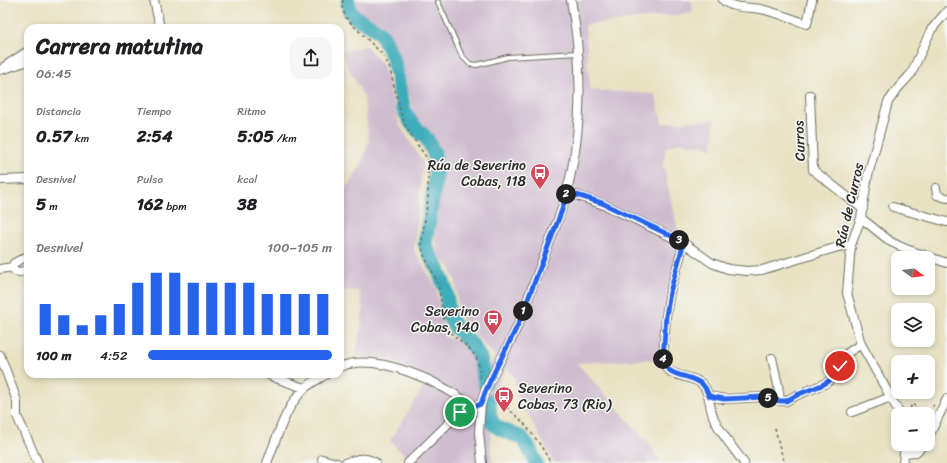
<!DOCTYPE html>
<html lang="es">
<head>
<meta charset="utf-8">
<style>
	body { margin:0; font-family:Sriracha,sans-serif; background:#f6f6f6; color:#202124; height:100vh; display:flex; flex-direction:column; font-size:15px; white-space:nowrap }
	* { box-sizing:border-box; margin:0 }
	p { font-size:13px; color:#757577 }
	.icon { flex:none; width:22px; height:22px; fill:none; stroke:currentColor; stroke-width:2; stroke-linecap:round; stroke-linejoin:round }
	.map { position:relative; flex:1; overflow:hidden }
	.panel { position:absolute; left:24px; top:24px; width:320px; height:354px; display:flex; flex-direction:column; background:#fff; border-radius:12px; box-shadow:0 2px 6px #0003 }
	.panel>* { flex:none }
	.needle { width:26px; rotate:105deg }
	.controls { position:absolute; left:891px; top:251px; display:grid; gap:8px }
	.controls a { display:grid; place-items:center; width:44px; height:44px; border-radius:8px; background:#fff; box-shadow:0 2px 6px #0003; font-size:20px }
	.pin { position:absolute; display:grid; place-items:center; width:34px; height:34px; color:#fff; margin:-17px; border:2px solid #fff; border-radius:50%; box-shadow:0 1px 4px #0007 }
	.km { position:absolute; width:20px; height:20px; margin:-10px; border-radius:50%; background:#222; color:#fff; font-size:11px; line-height:20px; text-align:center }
	.round { display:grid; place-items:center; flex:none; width:42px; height:42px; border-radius:12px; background:#f6f6f6 }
	.head { display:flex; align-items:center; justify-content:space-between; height:68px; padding:0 12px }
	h1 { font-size:22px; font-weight:700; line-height:30px }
	.metrics { display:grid; grid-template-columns:repeat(3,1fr); gap:6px; height:68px; padding:4px 12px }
	.metrics div { display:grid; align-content:center }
	.metrics b { font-size:17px; font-weight:700 }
	.metrics small { font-size:11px; font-weight:400 }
	.metrics p { font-size:11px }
	.chart { height:112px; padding:8px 12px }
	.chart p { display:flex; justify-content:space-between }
	.chart svg { width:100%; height:72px; margin-top:4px; stroke:#2563eb; stroke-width:6 }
	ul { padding:0 12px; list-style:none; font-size:13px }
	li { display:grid; grid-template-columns:64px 48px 1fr; align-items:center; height:30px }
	li i { height:10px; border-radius:5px; background:#2563eb }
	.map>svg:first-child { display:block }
	.industrial { fill:#cfbdcf }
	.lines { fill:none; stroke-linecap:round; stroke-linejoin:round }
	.river { stroke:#3eacbb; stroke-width:15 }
	.service-casing { stroke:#6d6b60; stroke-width:6 }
	.minor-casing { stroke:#6d6b60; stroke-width:10 }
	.path { stroke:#6d6b60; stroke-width:1.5; stroke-dasharray:3 3; stroke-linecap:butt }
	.service { stroke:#fff; stroke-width:4 }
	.minor { stroke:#fff; stroke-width:8 }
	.route-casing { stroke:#fff; stroke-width:8 }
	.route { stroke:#2563eb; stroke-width:5 }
	.labels { text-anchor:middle; stroke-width:3; stroke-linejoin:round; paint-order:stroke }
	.street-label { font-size:14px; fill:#2b2b2b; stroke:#f6f6f2 }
	.poi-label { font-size:14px; fill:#2b2b2b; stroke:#f6f6f2; text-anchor:end }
</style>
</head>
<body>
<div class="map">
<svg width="947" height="463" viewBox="0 0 947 463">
	<rect width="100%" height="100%" fill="#f6f6f2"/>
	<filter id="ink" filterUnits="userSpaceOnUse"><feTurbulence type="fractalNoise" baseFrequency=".025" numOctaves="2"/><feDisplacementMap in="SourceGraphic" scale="8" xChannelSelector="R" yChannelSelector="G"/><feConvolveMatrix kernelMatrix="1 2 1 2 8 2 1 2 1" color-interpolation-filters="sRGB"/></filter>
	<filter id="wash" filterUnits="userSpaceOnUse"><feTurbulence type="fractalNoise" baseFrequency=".012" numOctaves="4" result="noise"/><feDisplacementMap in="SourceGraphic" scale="16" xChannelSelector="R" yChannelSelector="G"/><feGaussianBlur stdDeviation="0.9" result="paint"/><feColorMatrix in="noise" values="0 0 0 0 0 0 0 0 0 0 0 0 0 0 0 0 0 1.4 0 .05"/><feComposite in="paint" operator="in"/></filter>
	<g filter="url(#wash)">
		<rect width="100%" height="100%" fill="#e8e2c2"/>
		<path class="industrial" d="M355 0H691L693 13 585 25 590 90 655 94 662 123 714 120 713 148 679 142 666 148 663 165 682 247 661 359 577 363 650 445 661 463H554L517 394 515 379 507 367 491 395 486 411 491 424V451L493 463H413L390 441 429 378 392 360 355 356 361 329 363 308 359 291 340 290V198L361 165 369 142 364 97 349 69 342 51 366 46 383 65 400 126 423 162 414 250 436 287 445 337 456 340 477 362 479 385 495 356 461 319 458 307 456 283 450 267 438 257 435 240 434 219 440 190 442 162 436 141 414 115 402 62 388 31 380 22 360 14 355 3Z"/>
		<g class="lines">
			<path class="river" d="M348 0 349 10 356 18 376 29 383 37 393 58 404 110 411 123 427 139 434 153 436 175 425 244 430 255 438 269 446 290 449 316 454 326 473 346 480 358 485 383
				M489 401C489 422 490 425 510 433 514 435 519 436 522 438 529 445 532 455 536 463"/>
		</g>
	</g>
	<g filter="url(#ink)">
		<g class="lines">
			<g class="service-casing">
				<path id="service" d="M438 2 462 56 470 64 477 65 508 57 578 53"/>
			</g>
			<g class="minor-casing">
				<path id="minor" d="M154 0 160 28
					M723 0C734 10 752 6 765 10 780 14 793 19 807 24L812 0
					M4 69 28 61
					M1 70 5 66 28 51
					M810 95 813 170 863 209
					M0 180 28 179
					M936 188 937 195 947 198
					M567 192 607 206 684 243 712 263 728 269 747 271 762 270 838 247 851 245
					M893 207 947 222
					M861 218 891 242 906 249 947 263
					M684 243 670 292 666 316 663 359C666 380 690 373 702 384 710 392 709 404 712 413 716 428 735 450 744 463
					M12 267 15 271 20 272 28 270
					M0 269 12 267 14 263 28 256
					M0 355 17 401V416L38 463
					M772 358 778 385 780 401
					M340 367C375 351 445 383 472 407L481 404
					M267 374 273 377 304 388
					M709 396 724 399 763 397 780 401H786L799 394 822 385 829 381 833 377 846 354 861 344
					M852 412 891 397
					M900 414 861 344 847 293 851 245 861 218 868 175 888 102 899 87 911 74 931 30 947 11
					M928 438 947 399
					M904 453 916 452 925 444
					M322 459 337 463
					M267 463C277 438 284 409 304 389 310 383 319 379 327 374
					M345 463C357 459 365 456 376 463
					M408 463 460 412 472 407
					M482 463 479 432 481 404 486 388 513 336 520 320C529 295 539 270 548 246 553 233 558 221 562 208 583 140 584 70 571 0
					M903 463 905 444"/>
			</g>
			<path class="path" d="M343 0 342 7 346 18 383 55 389 66 402 117 407 129 428 160V199L421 245 425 258 438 283 445 326 453 335 472 351 478 361 481 380
				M493 395 523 422 539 443 551 463
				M908 414 912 404 922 411 927 412 934 405
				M775 428 780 449 785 463"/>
			<use href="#service" class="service"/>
			<use href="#minor" class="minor"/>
		</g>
	</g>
	<g class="lines" filter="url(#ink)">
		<g class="route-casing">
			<path id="route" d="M460 412 481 404C490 375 508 348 520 320L562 210 567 192 602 203 684 242 670 292 666 316 663 359C666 379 691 373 703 385 706 388 707 392 709 396L724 399 763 397 780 401H786L799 394 822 385 829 381 840 366"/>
		</g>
		<use href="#route" class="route"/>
	</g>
	<defs>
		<g id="bus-pin" transform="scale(1)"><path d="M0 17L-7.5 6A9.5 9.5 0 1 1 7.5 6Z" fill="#d1495b" stroke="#f6f6f2"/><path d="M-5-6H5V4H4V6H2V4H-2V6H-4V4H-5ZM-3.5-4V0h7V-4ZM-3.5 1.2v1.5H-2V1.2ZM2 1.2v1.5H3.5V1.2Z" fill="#fff"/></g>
	</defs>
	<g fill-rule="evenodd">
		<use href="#bus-pin" x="540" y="173"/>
		<use href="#bus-pin" x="493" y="319"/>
		<use href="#bus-pin" x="504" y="396"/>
	</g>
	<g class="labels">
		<g class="street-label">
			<text transform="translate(799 141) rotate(-92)" y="5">Curros</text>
			<text transform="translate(849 205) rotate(-77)" y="5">Rúa de Curros</text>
		</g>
		<g class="poi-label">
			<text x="526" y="170">Rúa de Severino<tspan x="526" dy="16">Cobas, 118</tspan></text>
			<text x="479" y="316">Severino<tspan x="479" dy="16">Cobas, 140</tspan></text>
			<text x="518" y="393" text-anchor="start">Severino<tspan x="518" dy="16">Cobas, 73 (Rio)</tspan></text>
		</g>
	</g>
</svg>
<div class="controls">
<a><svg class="needle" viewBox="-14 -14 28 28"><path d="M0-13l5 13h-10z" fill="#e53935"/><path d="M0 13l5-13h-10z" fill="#757577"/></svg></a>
<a><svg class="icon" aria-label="layers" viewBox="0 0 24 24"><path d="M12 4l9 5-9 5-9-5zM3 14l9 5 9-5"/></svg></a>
<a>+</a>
<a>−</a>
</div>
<div class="pin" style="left:460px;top:412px;background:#1e9e55"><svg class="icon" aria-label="arrive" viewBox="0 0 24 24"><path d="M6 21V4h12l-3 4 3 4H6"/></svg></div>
<div class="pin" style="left:840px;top:366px;background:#d93025"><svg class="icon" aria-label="check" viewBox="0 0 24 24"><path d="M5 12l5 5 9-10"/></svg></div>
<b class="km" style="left:523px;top:311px">1</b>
<b class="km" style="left:566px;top:194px">2</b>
<b class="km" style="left:679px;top:240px">3</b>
<b class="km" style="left:663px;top:359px">4</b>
<b class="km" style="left:768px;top:398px">5</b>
<section class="panel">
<div class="head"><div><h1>Carrera matutina</h1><p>06:45</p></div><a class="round"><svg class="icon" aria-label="share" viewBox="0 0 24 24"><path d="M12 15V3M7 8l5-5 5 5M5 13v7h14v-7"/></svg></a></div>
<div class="metrics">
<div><p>Distancia</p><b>0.57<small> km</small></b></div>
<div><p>Tiempo</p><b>2:54</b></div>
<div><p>Ritmo</p><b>5:05<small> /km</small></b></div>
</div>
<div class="metrics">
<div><p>Desnivel</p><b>5<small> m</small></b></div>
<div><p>Pulso</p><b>162<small> bpm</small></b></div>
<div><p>kcal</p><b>38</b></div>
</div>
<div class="chart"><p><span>Desnivel</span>100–105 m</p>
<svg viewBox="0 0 160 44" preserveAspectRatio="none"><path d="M5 44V25M15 44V32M25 44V38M35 44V32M45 44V25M55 44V12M65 44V6M75 44V6M85 44V12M95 44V12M105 44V12M115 44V12M125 44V19M135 44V19M145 44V19M155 44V19"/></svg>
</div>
<ul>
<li><b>100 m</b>4:52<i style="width:100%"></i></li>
</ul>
</section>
</div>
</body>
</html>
